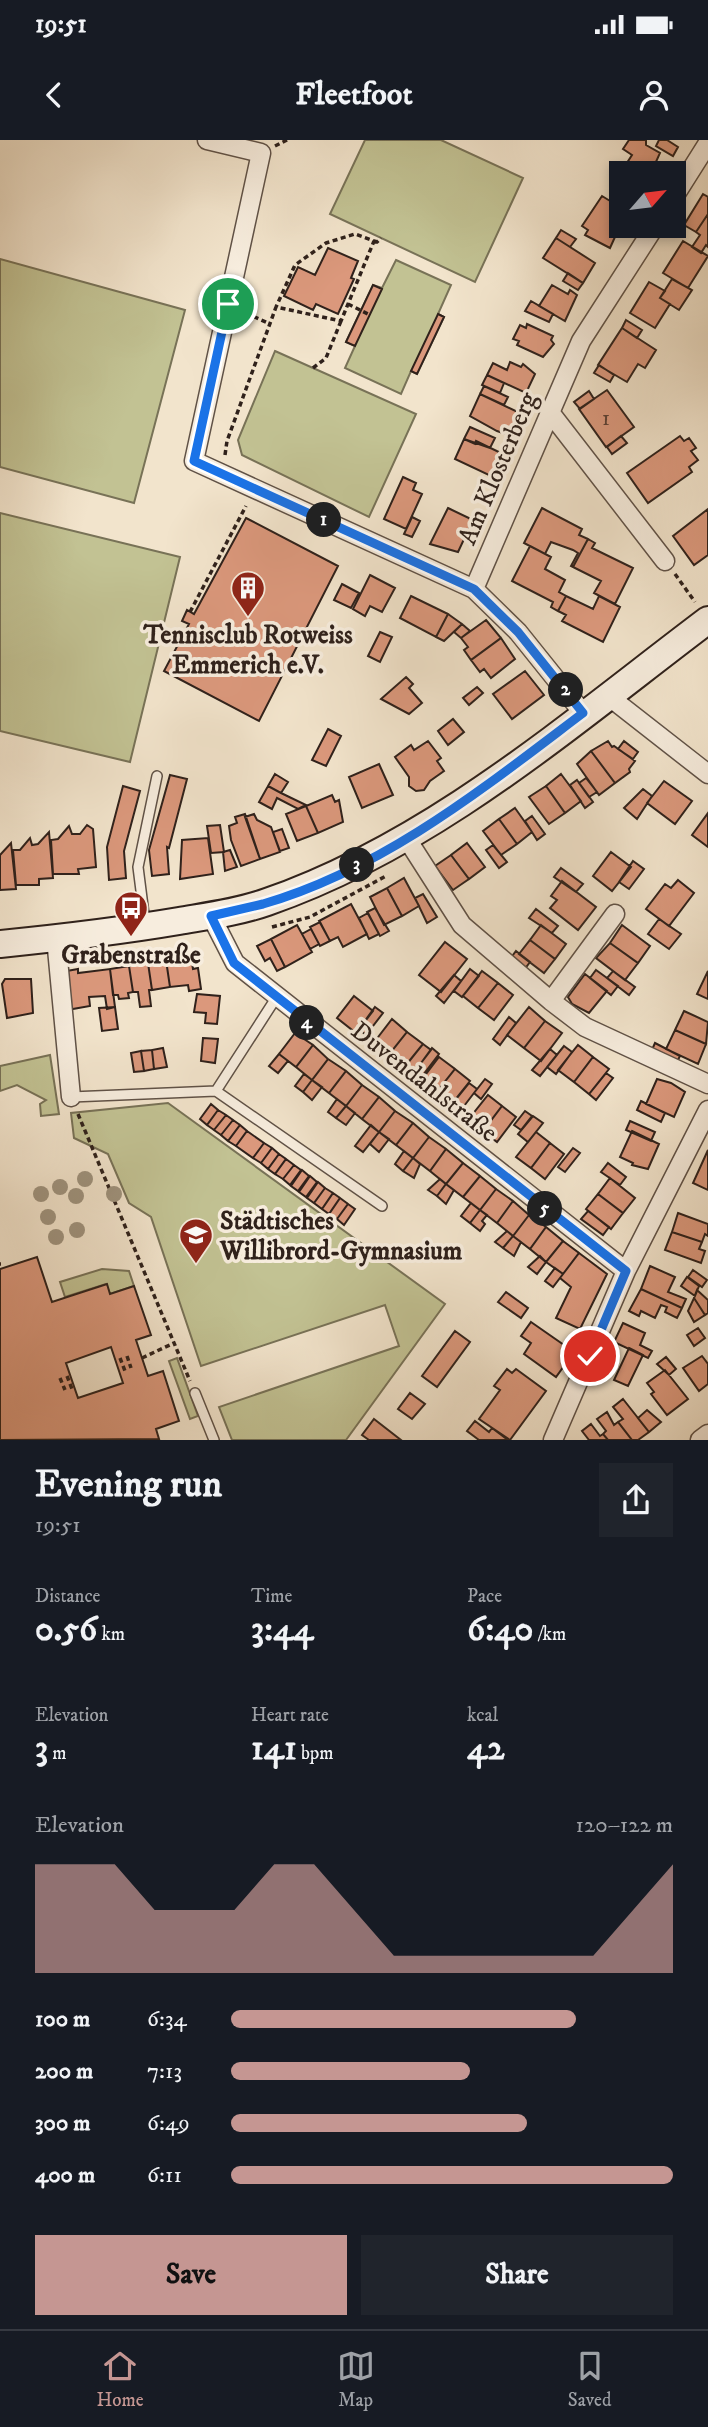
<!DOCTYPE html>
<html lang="en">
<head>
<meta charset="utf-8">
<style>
	body { margin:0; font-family:"IM FELL DW Pica",serif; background:#20242c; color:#f1f3f6; height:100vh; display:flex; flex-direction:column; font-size:26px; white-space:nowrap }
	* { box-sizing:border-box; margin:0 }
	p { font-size:23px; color:#9ea1a6 }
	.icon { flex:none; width:38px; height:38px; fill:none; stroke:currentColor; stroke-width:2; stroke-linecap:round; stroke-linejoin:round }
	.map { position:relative; height:1300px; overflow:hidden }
	.drawer { display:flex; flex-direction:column; background:#171b24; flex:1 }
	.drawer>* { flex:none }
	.needle { width:46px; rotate:62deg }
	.tools { position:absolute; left:609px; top:21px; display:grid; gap:14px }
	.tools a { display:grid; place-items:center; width:77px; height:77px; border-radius:0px; background:#171b24; box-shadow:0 4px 10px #0003; font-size:35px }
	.pin { position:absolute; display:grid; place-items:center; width:60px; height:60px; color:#fff; margin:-30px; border:4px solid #fff; border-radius:50%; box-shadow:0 2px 7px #0007 }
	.km { position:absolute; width:35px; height:35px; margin:-18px; border-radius:50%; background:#222; color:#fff; font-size:19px; line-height:35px; text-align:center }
	.round { display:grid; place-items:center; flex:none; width:74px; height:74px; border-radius:0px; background:#20242c }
	.headline { display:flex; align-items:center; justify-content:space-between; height:119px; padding:0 35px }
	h1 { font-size:38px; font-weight:700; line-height:52px }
	.metrics { display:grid; grid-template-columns:repeat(3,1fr); gap:10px; height:119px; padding:7px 35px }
	.metrics div { display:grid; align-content:center }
	.metrics b { font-size:35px; font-weight:700 }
	.metrics small { font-size:19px; font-weight:400 }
	.metrics p { font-size:19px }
	.chart { height:196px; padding:14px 35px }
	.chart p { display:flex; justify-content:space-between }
	.chart svg { width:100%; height:126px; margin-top:7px; fill:#c59692; opacity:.7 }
	.action { display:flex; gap:14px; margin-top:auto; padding:14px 35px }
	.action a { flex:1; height:80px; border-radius:0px; background:#c59692; color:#111; font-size:28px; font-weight:700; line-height:80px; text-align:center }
	.action a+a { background:#20242c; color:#f1f3f6 }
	ul { padding:0 35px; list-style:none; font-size:23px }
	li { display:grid; grid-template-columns:112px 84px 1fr; align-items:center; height:52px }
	li i { height:18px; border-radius:9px; background:#c59692 }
	.status { display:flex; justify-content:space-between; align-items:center; height:49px; padding:0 35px; background:#171b24; direction:ltr }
	.status svg { height:19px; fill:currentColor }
	header { display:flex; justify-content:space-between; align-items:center; height:91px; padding:0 35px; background:#171b24; font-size:32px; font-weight:700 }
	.tab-bar { display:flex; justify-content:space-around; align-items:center; height:98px; border-top:2px solid #363941; background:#171b24; font-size:19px; color:#9ea1a6 }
	.tab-bar a { display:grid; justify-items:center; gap:4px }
	.tab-bar .on { color:#c59692 }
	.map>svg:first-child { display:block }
	.green { fill:#c2c293; stroke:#787257; stroke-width:2 }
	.building { fill:#db987c; stroke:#2f211b; stroke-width:2; fill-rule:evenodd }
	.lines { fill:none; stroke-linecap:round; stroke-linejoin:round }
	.lane-casing { stroke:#605247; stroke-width:12 }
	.street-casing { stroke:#605247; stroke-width:21 }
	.secondary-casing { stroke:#2f211b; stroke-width:30 }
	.path { stroke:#2f211b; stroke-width:3.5; stroke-dasharray:5 3.5; stroke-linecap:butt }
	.lane { stroke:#f7edde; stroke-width:9 }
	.street { stroke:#f7edde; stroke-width:18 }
	.secondary { stroke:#f7edde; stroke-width:26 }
	.tree { fill:#9f937e }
	.route-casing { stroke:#fff; stroke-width:14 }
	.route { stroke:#1a73e8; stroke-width:9 }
	.labels { text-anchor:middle; stroke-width:7; stroke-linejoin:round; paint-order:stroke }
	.number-label { font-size:23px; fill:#5a3f33 }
	.street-label { font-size:26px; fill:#2f211b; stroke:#f7edde }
	.poi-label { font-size:26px; font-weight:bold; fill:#2f211b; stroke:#f7edde }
</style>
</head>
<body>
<div class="status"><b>19:51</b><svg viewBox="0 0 49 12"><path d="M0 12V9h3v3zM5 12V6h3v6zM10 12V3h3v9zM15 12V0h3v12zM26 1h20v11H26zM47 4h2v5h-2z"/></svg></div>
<header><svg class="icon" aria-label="back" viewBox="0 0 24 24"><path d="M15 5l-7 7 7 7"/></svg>Fleetfoot<svg class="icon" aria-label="person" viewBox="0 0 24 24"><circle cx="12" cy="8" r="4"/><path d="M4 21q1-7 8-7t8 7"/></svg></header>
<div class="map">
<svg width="708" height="1300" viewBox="0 0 708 1300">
	<rect width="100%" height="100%" fill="#f2e4cc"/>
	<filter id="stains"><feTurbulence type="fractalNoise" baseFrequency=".00286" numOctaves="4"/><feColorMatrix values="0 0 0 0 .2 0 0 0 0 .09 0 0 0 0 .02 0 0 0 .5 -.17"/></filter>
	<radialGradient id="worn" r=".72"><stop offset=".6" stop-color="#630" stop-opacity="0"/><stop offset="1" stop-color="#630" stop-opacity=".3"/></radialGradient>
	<path class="green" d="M365 0H441L523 38 475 142 330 74Z
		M0 119 185 170 134 363 0 327Z
		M396 120 451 145 438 174 444 177 417 234 411 231 401 254 345 228 355 206 346 202 373 145 382 148Z
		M275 211 416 274 369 377 242 315 238 300Z
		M0 373 180 417 130 622 0 591Z
		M50 915 59 974 41 976 40 964 46 960 17 945 0 951V926Z
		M168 963 445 1164 346 1300H232L219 1267 399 1206 385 1165 201 1226 151 1077 129 1063 108 1014 74 998 71 973Z
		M102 1129 129 1131 134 1146 110 1154 106 1144 65 1157 60 1142Z
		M177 1218 198 1276 190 1279 169 1221Z"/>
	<path class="building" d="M629 0H646V5L660 13 651 33H621V41L613 36 619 26 623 29 632 15 623 9Z
		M659 0H667L678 7 673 16 656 6Z
		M703 54 708 57V74L696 92 684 85Z
		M602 56 615 64 612 70 618 73 612 83 619 88 610 108 585 95 588 90 582 86Z
		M708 74V107L706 105 701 113 692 107 700 95 696 92Z
		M561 90 576 99 570 107 556 98Z
		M556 98 595 123 583 143 543 118Z
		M683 101 708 116 688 148 663 133Z
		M328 108 358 121 351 138 354 139 338 174 316 164 313 170 284 156 298 127 315 135Z
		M568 133 583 143 578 150 563 141Z
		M672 139 692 150 679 170 660 158Z
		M649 142 665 151 660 158 670 164 655 188 630 173Z
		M373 145 382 149 355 206 346 202Z
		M552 145 568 154 570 150 577 155 565 181 539 166Z
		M531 161 553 174 549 182 525 171Z
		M438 174 444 177 417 234 411 231Z
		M626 180 642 190 637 198 622 188Z
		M527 184 553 196 551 200 554 204 543 217 517 205 519 201 513 199 520 185 526 188Z
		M622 188 656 210 645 228 638 224 627 242 598 225Z
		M510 222 521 227 523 224 535 234 526 253 487 235 493 223 507 230Z
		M599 225 614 235 610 242 594 233Z
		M487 235 504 243 500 253 482 245Z
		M484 246 508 257 504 265 480 254Z
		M607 250 634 287 606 307 579 269Z
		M589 251 594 259 580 269 574 262Z
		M480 254 522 274 512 296 497 291 470 276Z
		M470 287 495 298 490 308 464 299Z
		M621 296 627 303 612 314 607 307Z
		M680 296 684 301 689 298 696 308 691 311 698 320 689 327 692 332 648 363 627 333Z
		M464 299 475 304 476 301 503 314 493 337 455 319Z
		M403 337 416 343 413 350 422 354 406 389 384 379Z
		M448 368 473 380 458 412 430 404Z
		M542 368 582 389 579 395 588 399 573 427 571 426 578 413 573 410 551 402 545 414 524 403Z
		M708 369V415L694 425 673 396Z
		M412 377 420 381 412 397 404 394Z
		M246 378 338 426 259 581 164 531 189 484 182 481 187 470 194 474Z
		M588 399 595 403 592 408 633 428 615 464 594 453 601 441 573 427Z
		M530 406 551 417 545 429 565 440 559 452 566 456 558 471 551 467 553 462 512 441Z
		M370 435 395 448 382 472 370 466 365 476 353 469Z
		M342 444 359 453 351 468 334 460Z
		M411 456 448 474 436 497 400 478Z
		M566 456 593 469 599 456 620 467 603 502 562 481 566 475 558 471Z
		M448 474 462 484 444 501 436 497Z
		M486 480 501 498 471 520 464 510 468 507 461 498Z
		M462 484 470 491 461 498 454 492Z
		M380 492 392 497 380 522 368 516Z
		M501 498 515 519 491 538 484 529 480 532 471 520Z
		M525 531 544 555 512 579 493 554Z
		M406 537 413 544 409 548 422 563 409 574 381 559Z
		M477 547 483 553 469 565 463 558Z
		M453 579 464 592 448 605 438 591Z
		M328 589 341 596 326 626 312 620Z
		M428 601 441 618 437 621 444 631 430 641 424 650 416 651 409 646V637L395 617 411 605 414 610Z
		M608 601 612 607 614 606 635 621 629 629 630 632 615 643 591 611Z
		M624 601 638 612 633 619 618 609Z
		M591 611 615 643 599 655 577 624Z
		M379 624 393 655 362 668 349 637Z
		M275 634 288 642 281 653 268 646Z
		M561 634 581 661 565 673 546 646Z
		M170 635 187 639 169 708 167 707 169 734 152 736 149 710Z
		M586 638 597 652 589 657 579 643Z
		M577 640 593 662 585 668 570 645Z
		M664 641 692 661 675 684 647 663Z
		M123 646 140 651 124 711 126 738 109 740 107 707Z
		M268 646 281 653 306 665 298 669 277 658 272 669 259 662Z
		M546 646 565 673 549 684 529 657Z
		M643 649 652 656 637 679 624 668Z
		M332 655 335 662 339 660 343 682 318 693 306 666Z
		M306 666 318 693 297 701 286 674Z
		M515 668 532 692 517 704 499 679Z
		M708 673V707L692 695Z
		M245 674 260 719 241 726 231 700 229 686 237 683 235 677Z
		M254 674 257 680 271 687 280 712 260 719 245 677Z
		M532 676 545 694 537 700 525 681Z
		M499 679 517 704 501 715 483 691Z
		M87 685 93 689 96 727 78 729 79 734H53L51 700 58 699 69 686 72 694H80Z
		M220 685 224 712 211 713 207 686Z
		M282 689 289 708 280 711 273 692Z
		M49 692 53 738 39 739V745H16L13 710H20L30 698 32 705 38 704Z
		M208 698 213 734 180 739 182 700Z
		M11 703 16 749 0 750V715Z
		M467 703 485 727 469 739 451 715Z
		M493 705 507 722 499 728 486 710Z
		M230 710 237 727 225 731 223 712Z
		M611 712 631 727 612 751 593 736Z
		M451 715 469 739 453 750 435 726Z
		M633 721 644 729 629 749 619 742Z
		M561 728 583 744 576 752 554 737Z
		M404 738 419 766 402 776 387 748Z
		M678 740 694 753 669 786 646 769 665 744 671 748Z
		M562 741 596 767 578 790 550 768 557 760 551 756Z
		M387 748 402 776 384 785 370 757Z
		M423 754 437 777 427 783 415 758Z
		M351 764 367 794 343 807 338 797 330 801 319 781Z
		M375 768 389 791 380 796 367 772Z
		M536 769 558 786 552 793 529 778Z
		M368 773 379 794 369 799 359 778Z
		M659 779 681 794 669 809 648 794Z
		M320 782 330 801 320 806 310 787Z
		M297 785 312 812 285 827 271 799Z
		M541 785 566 804 555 819 530 800Z
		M622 785 650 806 638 823 610 803Z
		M311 789 319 804 310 809 302 794Z
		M271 799 285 827 277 831 270 818 265 821 257 806Z
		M530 800 555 819 544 833 519 814Z
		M445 802 467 819 441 852 419 835Z
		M610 803 638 823 625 840 596 818Z
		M516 811 530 822 524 830 510 819Z
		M191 817 193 829 198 828 201 849 189 851 188 845 170 847 166 820Z
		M166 820 170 847 152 850 148 823Z
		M148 823 152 850H149L151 866 140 867 138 852H133L129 826Z
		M129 826 133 852 128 853 129 858 119 859 118 855H113L110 829Z
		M78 829V833L110 829 115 867 107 869 105 856 89 857 90 866 67 870 61 832Z
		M470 829 479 836 462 857 454 851Z
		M596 830 618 846 611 855 590 838Z
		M482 831 498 843 478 868 463 856Z
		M613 831 635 847 629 855 607 838Z
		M708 831V859L697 854Z
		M585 834 607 851 589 873 572 864 568 857Z
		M454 835 461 841 444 863 436 856Z
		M5 839H31L33 873 7 878 2 844Z
		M498 843 513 855 494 880 478 868Z
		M197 854 220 856 217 884 205 883 206 873 194 872Z
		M354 856 373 871 356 893 337 878Z
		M115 867 118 889 102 891 99 868Z
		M375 867 383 873 366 895 359 889Z
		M529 867 545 881 524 908 507 895Z
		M684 871 708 882 706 904 675 890Z
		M509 877 516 883 500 905 493 899Z
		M392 879 407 892 387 917 372 905Z
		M545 881 562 893 541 921 524 908Z
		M675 890 706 904 698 924 666 909Z
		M407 892 423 904 403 929 387 917Z
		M295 893 313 905 296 927 279 914Z
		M203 898 218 899 215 923 201 921Z
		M655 903 680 916 676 924 651 912Z
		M423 904 431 910 414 932 406 925Z
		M313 905 328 919 312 940 296 927Z
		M578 905 593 917 574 942 558 930Z
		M564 906 572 912 556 934 547 927Z
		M163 908 167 927 154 929 152 910Z
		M432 908 439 914 423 935 416 930Z
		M550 909 557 915 540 936 532 930Z
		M152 910 154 929 144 931 141 911Z
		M141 911 144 931 134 932 131 913Z
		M279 914 288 921 278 933 269 926Z
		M439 917 455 929 435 954 420 942Z
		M593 917 609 929 589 954 574 942Z
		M328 919 346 931 329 953 312 940Z
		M455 929 470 941 450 966 435 954Z
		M346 931 362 945 346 966 329 953Z
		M606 933 613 938 596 960 589 954Z
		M304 934 312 940 303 952 295 946Z
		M485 939 492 944 481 959 474 953Z
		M657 939 671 943 685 952 674 977 646 964Z
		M312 940 322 947 312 960 303 952Z
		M469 943 477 949 461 970 452 964Z
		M362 945 379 957 362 979 346 966Z
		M488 955 502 966 483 991 468 980Z
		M379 957 395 971 379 992 362 979Z
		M337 959 346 966 336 978 328 972Z
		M641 961 665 973 661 982 637 970Z
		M211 964 218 970 207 985 200 979Z
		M346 966 355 973 346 985 336 978Z
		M502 966 516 977 497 1002 483 991Z
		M218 970 226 975 214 990 207 985Z
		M395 971 413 983 396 1005 379 992Z
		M525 971 532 976 521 990 514 985Z
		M226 975 233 980 221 995 214 990Z
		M533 976 543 983 528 1002 518 994Z
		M233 980 240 985 228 1001 221 995Z
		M630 981 655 992 651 1001 626 990Z
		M413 983 429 997 413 1018 396 1005Z
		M240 985 247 991 236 1006 228 1001Z
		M371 985 379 992 363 1012 355 1006Z
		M247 991 264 1003 253 1018 236 1006Z
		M632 991 659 1004 648 1029 632 1025 633 1023 620 1017Z
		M379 992 389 999 379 1012 370 1004Z
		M536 992 550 1003 531 1028 516 1017Z
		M429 997 446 1009 430 1031 413 1018Z
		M264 1003 272 1008 261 1023 253 1018Z
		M550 1003 564 1014 545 1039 531 1028Z
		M272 1008 279 1014 268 1029 261 1023Z
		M573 1008 580 1013 565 1032 558 1027Z
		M446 1009 463 1023 446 1044 430 1031Z
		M708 1010V1050L693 1043Z
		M404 1011 413 1018 403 1031 395 1024Z
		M279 1014 286 1019 275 1034 268 1029Z
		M413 1018 420 1024 414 1038 403 1031Z
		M286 1019 294 1025 283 1039 275 1034Z
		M463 1023 480 1036 463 1057 446 1044Z
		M608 1023 626 1037 620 1045 601 1032Z
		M294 1025 301 1030 290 1045 283 1039Z
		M302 1030 309 1036 298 1051 291 1046Z
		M310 1036 317 1042 306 1057 299 1052Z
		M480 1036 496 1049 480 1070 463 1057Z
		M610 1038 635 1058 623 1073 598 1054Z
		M440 1039 446 1044 437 1056 428 1050Z
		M318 1042 325 1048 314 1063 307 1058Z
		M446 1044 454 1050 446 1064 437 1056Z
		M325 1048 333 1053 322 1069 314 1063Z
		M496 1049 513 1061 497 1083 480 1070Z
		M333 1053 340 1058 329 1074 322 1069Z
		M598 1054 623 1073 611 1089 586 1069Z
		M340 1058 348 1064 337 1079 329 1074Z
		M513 1061 529 1075 513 1096 497 1083Z
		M471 1063 480 1070 470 1083 461 1076Z
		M348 1064 355 1069 344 1085 337 1079Z
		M480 1070 487 1075 482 1081 485 1084 480 1091 470 1083Z
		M588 1071 609 1087 603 1095 581 1079Z
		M678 1073 708 1084V1096L705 1094 702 1102 672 1092Z
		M529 1075 546 1087 530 1109 513 1096Z
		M546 1087 563 1101 546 1122 530 1109Z
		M507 1091 513 1096 503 1108 495 1102Z
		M672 1092 702 1102 699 1109 705 1111 701 1123 665 1110Z
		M513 1096 521 1102 514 1116 503 1108Z
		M563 1101 579 1113 563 1134 546 1122Z
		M579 1113 607 1134 580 1189 556 1178 571 1147 560 1138Z
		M540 1116 546 1122 537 1134 528 1127Z
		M37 1117 52 1162 107 1144 110 1154 134 1146 151 1195 136 1200 148 1236 163 1231 179 1281 156 1289 159 1299 0 1300V1129ZM111 1207 123 1243 78 1258 66 1223Z
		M650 1126 675 1137 668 1152 686 1159 682 1168 641 1149Z
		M555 1128 563 1134 553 1147 545 1141Z
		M693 1130 707 1140 702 1147 688 1137Z
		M687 1137 699 1146 695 1156 681 1146Z
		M641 1149 682 1168 677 1178 665 1172 667 1167 661 1165 655 1178 641 1171 639 1176 629 1171Z
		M697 1150 708 1160V1173L705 1175 694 1158Z
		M506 1152 528 1168 521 1178 498 1162Z
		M694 1158 705 1175 694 1182 688 1171Z
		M531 1182 574 1212 556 1237 524 1214 531 1203 521 1196Z
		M623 1183 645 1193 640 1205 652 1211 648 1218 614 1202Z
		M698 1188 705 1198 694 1206 687 1195Z
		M455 1191 470 1202 437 1247 422 1236Z
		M629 1208 643 1215 628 1246 614 1240Z
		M702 1216 708 1224V1244L699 1251 683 1228Z
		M666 1217 676 1229 669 1235 657 1224Z
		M507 1229 512 1233 516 1229 546 1251 510 1300 479 1279 500 1250 494 1246Z
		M665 1230 688 1259 667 1275 651 1254 654 1252 647 1243Z
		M410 1253 425 1264 412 1279 398 1269Z
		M623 1259 649 1292 638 1300H632L618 1282 623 1279 613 1267Z
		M647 1270 661 1282 649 1292 638 1278Z
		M607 1272 614 1285 618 1282 632 1300H608L603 1294 606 1291 597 1279Z
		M374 1279 401 1300H369L362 1295Z
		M475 1281 489 1292 492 1288 508 1300H479L467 1291Z
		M591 1284 600 1296 603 1294 608 1300H589L582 1291Z"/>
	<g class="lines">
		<g class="lane-casing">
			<path id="lane" d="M145 782 138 727 157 636
				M216 951 276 858
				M71 957 216 951 382 1066
				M195 1253 214 1300"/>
		</g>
		<g class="street-casing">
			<path id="street" d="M207 0 261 13 194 321 474 449 518 492 583 573
				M674 57 708 3
				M549 271 665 421
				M474 449 581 201 655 86
				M607 555 708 634
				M407 699 462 785 551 861 585 887 708 944
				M211 776 235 823 626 1131
				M56 798 71 957
				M551 861 615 774
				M553 1300 626 1131 708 970
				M700 1300 708 1294"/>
		</g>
		<g class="secondary-casing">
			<path id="secondary" d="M0 804C60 798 120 791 179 781 208 776 239 772 267 762 432 705 570 584 708 480"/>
		</g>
		<path class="path" d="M275 6 287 0
			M374 101 377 102 381 98
			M348 164 370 175
			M246 173 270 184
			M313 228 326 218 341 181
			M225 315 227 301 276 167 341 181 374 101 355 94 326 103 295 125 276 167
			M675 434 695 462
			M190 472 246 366
			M272 787 310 777 386 736
			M78 974 190 1241
			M0 1124H1
			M127 1216 131 1228
			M120 1218 125 1231
			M142 1218 174 1203
			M67 1236 72 1249
			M60 1238 65 1250"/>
		<use href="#lane" class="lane"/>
		<use href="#street" class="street"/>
		<use href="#secondary" class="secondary"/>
	</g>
	<g class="tree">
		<circle cx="85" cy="1039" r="8"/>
		<circle cx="60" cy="1047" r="8"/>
		<circle cx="41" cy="1054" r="8"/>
		<circle cx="114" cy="1054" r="8"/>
		<circle cx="76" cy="1056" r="8"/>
		<circle cx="48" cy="1077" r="8"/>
		<circle cx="77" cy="1090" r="8"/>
		<circle cx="56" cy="1097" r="8"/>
	</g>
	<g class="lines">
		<g class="route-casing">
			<path id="route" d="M228 164 194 321 474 449 518 492 583 573C485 647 384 729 263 764 246 768 229 772 211 776L234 823 626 1131 590 1216"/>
		</g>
		<use href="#route" class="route"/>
	</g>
	<defs>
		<g id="building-pin" transform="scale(1.75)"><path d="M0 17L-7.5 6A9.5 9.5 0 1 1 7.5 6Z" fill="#8f2418" stroke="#f7edde"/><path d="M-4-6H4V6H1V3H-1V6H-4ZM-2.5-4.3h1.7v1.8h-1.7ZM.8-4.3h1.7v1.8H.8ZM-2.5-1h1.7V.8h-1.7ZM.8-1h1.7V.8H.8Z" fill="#fff"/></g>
		<g id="bus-pin" transform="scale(1.75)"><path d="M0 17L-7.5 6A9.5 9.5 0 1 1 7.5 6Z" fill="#8f2418" stroke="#f7edde"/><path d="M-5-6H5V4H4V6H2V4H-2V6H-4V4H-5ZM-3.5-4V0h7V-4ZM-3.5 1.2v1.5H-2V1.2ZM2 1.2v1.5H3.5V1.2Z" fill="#fff"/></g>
		<g id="school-pin" transform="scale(1.75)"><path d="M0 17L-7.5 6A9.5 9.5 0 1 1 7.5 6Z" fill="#8f2418" stroke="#f7edde"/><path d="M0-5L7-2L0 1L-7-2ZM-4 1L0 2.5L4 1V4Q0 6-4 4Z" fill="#fff"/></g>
	</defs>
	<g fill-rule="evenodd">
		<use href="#building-pin" x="248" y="448"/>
		<use href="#bus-pin" x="131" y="768"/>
		<use href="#school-pin" x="196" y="1095"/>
	</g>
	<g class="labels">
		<g class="number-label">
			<text x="606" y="285">1</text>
		</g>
		<g class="street-label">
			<text transform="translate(497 328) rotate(-67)" y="9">Am Klosterberg</text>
			<text transform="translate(425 941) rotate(38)" y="9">Duvendahlstraße</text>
		</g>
		<g class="poi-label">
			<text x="248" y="503">Tennisclub Rotweiss<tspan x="248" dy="30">Emmerich e.V.</tspan></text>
			<text x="131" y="823">Grabenstraße</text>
			<text x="220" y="1089" text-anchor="start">Städtisches<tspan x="220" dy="30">Willibrord-Gymnasium</tspan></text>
		</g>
	</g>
	<rect width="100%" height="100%" filter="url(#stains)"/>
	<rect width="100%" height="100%" fill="url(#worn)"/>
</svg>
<div class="tools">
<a><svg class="needle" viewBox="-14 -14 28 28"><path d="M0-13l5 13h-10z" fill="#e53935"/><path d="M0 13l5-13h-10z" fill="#9ea1a6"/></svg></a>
</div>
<div class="pin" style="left:228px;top:164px;background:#1e9e55"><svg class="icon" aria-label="arrive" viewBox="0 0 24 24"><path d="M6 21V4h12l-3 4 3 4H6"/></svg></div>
<div class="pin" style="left:590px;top:1216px;background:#d93025"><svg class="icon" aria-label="check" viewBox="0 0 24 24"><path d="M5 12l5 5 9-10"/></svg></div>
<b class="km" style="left:324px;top:380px">1</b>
<b class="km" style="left:566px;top:550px">2</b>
<b class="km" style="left:357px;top:725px">3</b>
<b class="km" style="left:307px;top:883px">4</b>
<b class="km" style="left:545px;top:1069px">5</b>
</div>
<section class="drawer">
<div class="headline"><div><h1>Evening run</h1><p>19:51</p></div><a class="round"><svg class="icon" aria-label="share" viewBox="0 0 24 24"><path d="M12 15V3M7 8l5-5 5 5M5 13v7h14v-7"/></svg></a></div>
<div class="metrics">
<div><p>Distance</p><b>0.56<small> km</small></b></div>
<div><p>Time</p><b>3:44</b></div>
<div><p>Pace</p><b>6:40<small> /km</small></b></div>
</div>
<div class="metrics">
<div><p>Elevation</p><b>3<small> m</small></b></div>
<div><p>Heart rate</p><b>141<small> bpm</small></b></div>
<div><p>kcal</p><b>42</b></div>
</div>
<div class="chart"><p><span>Elevation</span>120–122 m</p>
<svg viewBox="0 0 160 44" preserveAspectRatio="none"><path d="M0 44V6L10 6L20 6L30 22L40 22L50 22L60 6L70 6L80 22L90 38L100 38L110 38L120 38L130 38L140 38L150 22L160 6V44z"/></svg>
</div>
<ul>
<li><b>100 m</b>6:34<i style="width:78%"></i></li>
<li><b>200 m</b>7:13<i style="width:54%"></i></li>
<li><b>300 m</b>6:49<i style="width:67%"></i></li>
<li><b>400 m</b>6:11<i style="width:100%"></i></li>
</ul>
<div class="action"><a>Save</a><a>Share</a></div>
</section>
<nav class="tab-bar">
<a class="on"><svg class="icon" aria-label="home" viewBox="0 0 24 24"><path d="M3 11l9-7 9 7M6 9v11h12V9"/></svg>Home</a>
<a><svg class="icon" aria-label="map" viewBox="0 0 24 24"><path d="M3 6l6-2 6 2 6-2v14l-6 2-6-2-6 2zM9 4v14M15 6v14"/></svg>Map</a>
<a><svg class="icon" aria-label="saved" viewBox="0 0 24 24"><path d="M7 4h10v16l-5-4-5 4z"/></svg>Saved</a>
</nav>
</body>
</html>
